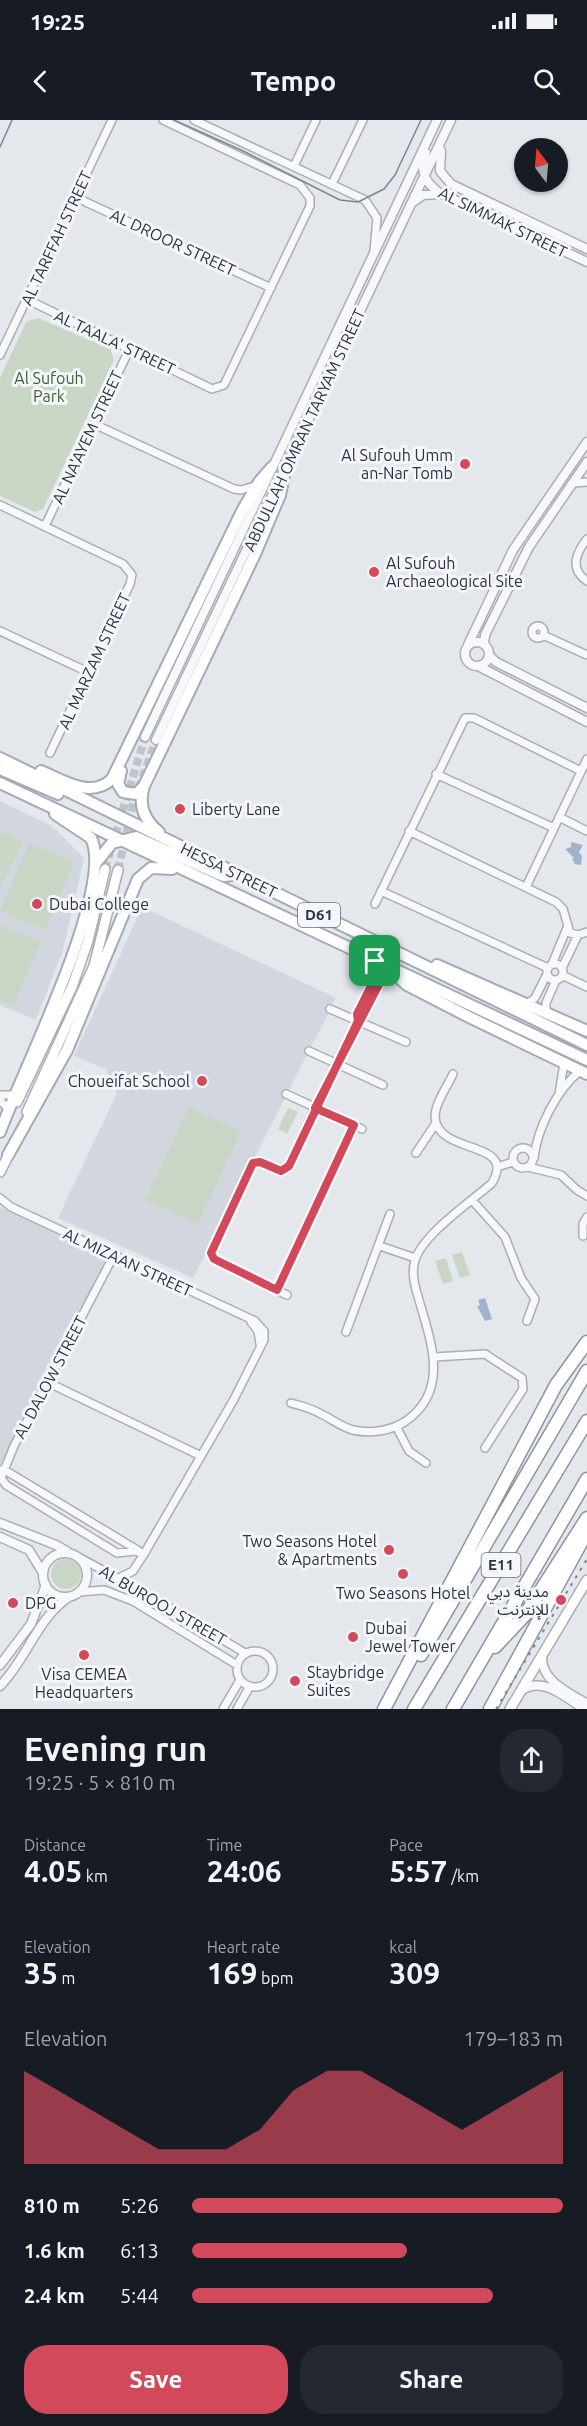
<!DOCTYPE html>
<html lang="en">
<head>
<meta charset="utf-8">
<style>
	body { margin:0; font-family:Ubuntu,"Noto Sans Arabic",sans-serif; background:#242831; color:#f1f3f6; height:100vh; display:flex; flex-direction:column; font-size:22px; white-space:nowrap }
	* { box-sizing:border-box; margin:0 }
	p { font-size:20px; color:#9ea1a6 }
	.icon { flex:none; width:33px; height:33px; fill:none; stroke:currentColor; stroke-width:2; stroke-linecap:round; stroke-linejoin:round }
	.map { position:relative; height:1589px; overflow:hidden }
	.sheet { display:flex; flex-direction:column; background:#171b24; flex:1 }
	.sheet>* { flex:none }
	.needle { width:39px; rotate:344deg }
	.buttons { position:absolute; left:514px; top:18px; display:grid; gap:12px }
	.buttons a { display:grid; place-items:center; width:54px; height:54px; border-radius:50%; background:#171b24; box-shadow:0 2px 4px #0004; font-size:30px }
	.pin { position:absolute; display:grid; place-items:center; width:51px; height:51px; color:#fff; margin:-26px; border-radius:12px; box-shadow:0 3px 9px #0006 }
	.round { display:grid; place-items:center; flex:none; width:63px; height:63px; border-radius:24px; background:#242831 }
	.summary { display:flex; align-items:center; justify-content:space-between; height:102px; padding:0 24px }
	h1 { font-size:33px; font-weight:700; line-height:45px }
	.metrics { display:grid; grid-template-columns:repeat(3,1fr); gap:9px; height:102px; padding:6px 24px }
	.metrics div { display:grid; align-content:center }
	.metrics b { font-size:30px; font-weight:700 }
	.metrics small { font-size:16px; font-weight:400 }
	.metrics p { font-size:16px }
	.chart { height:168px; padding:12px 24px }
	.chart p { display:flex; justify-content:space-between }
	.chart svg { width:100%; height:108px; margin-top:6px; fill:#d1495b; opacity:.7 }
	.cta { display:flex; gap:12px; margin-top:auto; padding:12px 24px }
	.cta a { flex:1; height:69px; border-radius:24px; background:#d1495b; color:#fff; font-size:24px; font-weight:700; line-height:69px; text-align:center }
	.cta a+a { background:#242831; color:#f1f3f6 }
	ul { padding:0 24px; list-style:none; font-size:20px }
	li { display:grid; grid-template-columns:96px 72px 1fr; align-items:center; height:45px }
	li i { height:15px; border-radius:8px; background:#d1495b }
	.status { display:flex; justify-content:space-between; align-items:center; height:42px; padding:0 30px; background:#171b24; direction:ltr }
	.status svg { height:16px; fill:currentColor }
	header { display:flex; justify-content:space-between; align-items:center; height:78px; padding:0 24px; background:#171b24; font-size:27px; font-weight:700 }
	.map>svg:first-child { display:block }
	.built { fill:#d2d6de }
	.green { fill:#c9d6c5 }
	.water { fill:#9fb4cc }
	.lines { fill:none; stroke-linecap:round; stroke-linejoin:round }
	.tertiary-tunnel { stroke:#bfc3cb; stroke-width:8; stroke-dasharray:8 4; stroke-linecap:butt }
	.minor-casing { stroke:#a9aeb7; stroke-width:10 }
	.tertiary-casing { stroke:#a9aeb7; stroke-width:11 }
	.secondary-casing { stroke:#a9aeb7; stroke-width:12 }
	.primary-casing { stroke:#a3abb8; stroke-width:14 }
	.motorway-casing { stroke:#8b94a3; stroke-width:15 }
	.minor { stroke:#f7f8fa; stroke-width:7 }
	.tertiary { stroke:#f7f8fa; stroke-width:8 }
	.secondary { stroke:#fff; stroke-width:9 }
	.primary { stroke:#fff; stroke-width:10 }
	.motorway { stroke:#fff; stroke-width:12 }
	.tram { stroke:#7d8696; stroke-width:1.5 }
	.rail { stroke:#7d8696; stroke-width:2; stroke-dasharray:3 6; stroke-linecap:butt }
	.route-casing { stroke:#fff; stroke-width:12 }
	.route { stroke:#d1495b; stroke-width:8 }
	.poi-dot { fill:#d1495b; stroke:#f4f6f9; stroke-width:2 }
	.labels { text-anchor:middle; stroke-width:6; stroke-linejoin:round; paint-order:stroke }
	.shield { fill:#f4f6f9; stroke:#676e7b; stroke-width:1.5 }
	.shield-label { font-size:15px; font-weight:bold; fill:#2b3445 }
	.street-label { font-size:16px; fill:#2b3445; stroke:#f4f6f9 }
	.park-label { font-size:16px; fill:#3f6138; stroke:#f4f6f9 }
	.poi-label { font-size:16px; fill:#2b3445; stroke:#f4f6f9; text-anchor:start }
</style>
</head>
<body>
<div class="status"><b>19:25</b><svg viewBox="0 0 49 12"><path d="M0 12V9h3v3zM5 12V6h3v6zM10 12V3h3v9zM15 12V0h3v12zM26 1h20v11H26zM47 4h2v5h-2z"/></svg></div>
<header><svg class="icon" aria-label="back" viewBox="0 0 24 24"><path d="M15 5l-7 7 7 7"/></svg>Tempo<svg class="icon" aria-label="search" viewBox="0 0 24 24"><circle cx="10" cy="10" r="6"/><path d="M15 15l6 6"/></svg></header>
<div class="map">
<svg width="587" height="1589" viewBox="0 0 587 1589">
	<rect width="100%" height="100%" fill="#e4e7ec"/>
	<path class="built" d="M0 681 52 706 84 738 63 830 36 900 0 885Z
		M142 787 336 878 193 1158 58 1098 117 973 106 949 74 936Z
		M0 1087 108 1137 0 1346Z"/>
	<path class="green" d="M38 198 110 229 114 240 43 389 35 392 0 376V258L26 202Z
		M0 711 23 722 0 768Z
		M29 723 74 742 45 810 0 791Z
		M0 805 41 822 13 886 0 880Z
		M189 987 241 1011 198 1104 145 1080Z
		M288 988 298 992 287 1014 278 1009Z
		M462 1132 470 1155 460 1158 452 1135Z
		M446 1138 453 1161 443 1164 435 1141Z
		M51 1454a15 15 0 1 1 30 0a15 15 0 1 1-30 0Z"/>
	<path class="water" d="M571 722 583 725 579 732 582 736 581 745 575 744 572 739 574 738 565 729 571 727Z
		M485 1178 492 1199 485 1201 477 1186 480 1185 478 1180Z"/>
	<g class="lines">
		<path class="tertiary-tunnel" d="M105 749 145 617
			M118 750 133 684 156 620"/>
		<g class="minor-casing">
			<path id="minor" d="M194 0 365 80 377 98 374 131
				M294 46 316 0
				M332 64 363 0
				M75 77 271 168
				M26 179 212 269 224 265 310 86V78L300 65 163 0
				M0 235 112 0
				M94 304 234 369 241 370 255 366
				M572 363 587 362
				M0 385 123 444 132 455 130 464 50 633
				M45 406 130 228
				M587 419C576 433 569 449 587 461
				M532 512a6 6 0 1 1 12 0a6 6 0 1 1-12 0Z
				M0 511 88 552
				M543 515 587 535
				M436 654 554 708
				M559 697 587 711
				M409 711 556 782 563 789 570 813 578 815 587 812
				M526 767 587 639
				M381 771 548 848
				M375 784 465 598H474L581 651
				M547 852a8 8 0 1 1 16 0a8 8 0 1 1-16 0Z
				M552 844 567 808
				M562 848 578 815
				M562 855 587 867
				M527 884 535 878 547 854
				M330 889 406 922
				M546 892V883L556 860
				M358 901C354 891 377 864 375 841
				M309 931 383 965
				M286 974 362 1009
				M559 974 564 943
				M0 975H14
				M0 980 8 989
				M513 1038a10 10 0 1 1 20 0a10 10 0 1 1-20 0Z
				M416 1033 436 1003
				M534 1038C537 1009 557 969 580 951
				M497 1047 513 1042
				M528 1047 561 1055 577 1070 587 1076
				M0 1078 11 1087 255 1201 264 1211V1220L233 1281 144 1434 133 1451 119 1458
				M472 1080 505 1117 521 1158 535 1179 527 1201
				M583 1116V1104L587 1097
				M380 1126 415 1138
				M114 1135 14 1326 1 1358 6 1365 117 1433 135 1431 144 1434
				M277 1170 354 1005
				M287 1175 214 1139 211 1133 253 1043 259 1042 281 1051 289 1046 315 988 388 847
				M251 1202 258 1211 260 1224
				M346 1212 390 1094
				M434 1237 485 1234 522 1258 523 1269 485 1328
				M47 1262 201 1336
				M291 1283C301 1286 311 1288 321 1294 332 1299 341 1307 353 1310 371 1314 391 1311 406 1301 450 1270 431 1222 419 1180 415 1167 411 1153 415 1140 424 1113 471 1082 492 1063 518 1019 437 1036 435 997 435 983 447 967 453 954
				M396 1306 409 1331 426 1343
				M3 1349 139 1431
				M80 1438 138 1469 245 1533
				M79 1472 104 1470 133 1481 237 1545
				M237 1549a18 18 0 1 1 36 0a18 18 0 1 1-36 0Z
				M223 1589 240 1560
				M237 1589 250 1566"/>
		</g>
		<g class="tertiary-casing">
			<path id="tertiary" d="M441 31 440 51 451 64 587 129
				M426 33C419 49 424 61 438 72L587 142
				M413 82 423 75 440 74
				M465 534a12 12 0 1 1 24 0a12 12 0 1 1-24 0Z
				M484 524 485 515 529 427 587 342
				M468 525 513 430 587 322
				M489 535 496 542 587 588
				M478 546 587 602
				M145 617 437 0
				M156 620 451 0
				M0 1403 56 1425 68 1432
				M0 1417 29 1430 43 1453
				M43 1455a22 22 0 1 1 44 0a22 22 0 1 1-44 0Z
				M542 1538C542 1562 570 1573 587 1584
				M0 1545 31 1504 46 1465
				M0 1566C26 1540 38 1497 69 1477
				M522 1570C544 1556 566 1578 584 1589"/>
		</g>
		<g class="secondary-casing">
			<path id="secondary" d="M17 982 72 867 88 821 105 749
				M27 992 94 846 118 750
				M0 1052 11 1030
				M510 1589 587 1460"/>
		</g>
		<g class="primary-casing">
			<path id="primary" d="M0 638 587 925
				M0 649 58 674
				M41 651C64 661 91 679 112 659L243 389 259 362 272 347
				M121 651 118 664 123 672 136 674 144 666
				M0 663 587 940
				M159 712C144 700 138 685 144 666L255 434 280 375 285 350
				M95 744 112 723 136 717 216 753 224 756 239 754
				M437 845 587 911
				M396 855 407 865 469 897 587 954
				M0 1012C20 956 116 768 91 718L55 694
				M8 1035 67 930 138 759 151 748 172 749"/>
		</g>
		<g class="motorway-casing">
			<path id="motorway" d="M495 1527 525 1495 587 1398
				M421 1535 587 1251
				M384 1589 556 1265 587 1222
				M414 1589 587 1301
				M453 1589 587 1359
				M490 1589 587 1412"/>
		</g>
		<use href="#minor" class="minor"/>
		<use href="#tertiary" class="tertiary"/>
		<use href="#secondary" class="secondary"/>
		<use href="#primary" class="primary"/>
		<use href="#motorway" class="motorway"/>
		<path class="tram" d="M174 0 243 31 340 80 358 82 384 69 395 55 421 0
			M0 27 12 0"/>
		<path class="rail" d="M496 1589 587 1439"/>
	</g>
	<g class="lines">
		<g class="route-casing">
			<path id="route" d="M375 841V858L357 894 358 901 289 1046 281 1051 260 1042 253 1043 211 1133 214 1139 277 1170 354 1005 315 988 388 847 375 841"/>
		</g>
		<use href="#route" class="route"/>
	</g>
	<g class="poi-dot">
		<circle cx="465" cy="344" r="6"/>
		<circle cx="374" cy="452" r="6"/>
		<circle cx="180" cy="689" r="6"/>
		<circle cx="37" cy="784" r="6"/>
		<circle cx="202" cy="961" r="6"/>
		<circle cx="389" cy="1430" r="6"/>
		<circle cx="403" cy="1454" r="6"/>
		<circle cx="561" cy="1480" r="6"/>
		<circle cx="13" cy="1483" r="6"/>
		<circle cx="353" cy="1517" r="6"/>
		<circle cx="84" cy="1535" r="6"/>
		<circle cx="295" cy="1561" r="6"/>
	</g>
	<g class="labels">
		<g class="shield">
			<rect x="298" y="783" width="42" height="24" rx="4.5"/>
			<rect x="481.5" y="1433" width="39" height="24" rx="4.5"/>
		</g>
		<g class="shield-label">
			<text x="319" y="800">D61</text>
			<text x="501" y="1450">E11</text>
		</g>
		<g class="street-label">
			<text transform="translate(503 102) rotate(26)" y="6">AL SIMMAK STREET</text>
			<text transform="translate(56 118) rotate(-65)" y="6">AL TARFFAH STREET</text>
			<text transform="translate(173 122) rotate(25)" y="6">AL DROOR STREET</text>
			<text transform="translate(115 222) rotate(25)" y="6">AL TAALA' STREET</text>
			<text transform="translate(304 310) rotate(-65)" y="6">ABDULLAH OMRAN TARYAM STREET</text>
			<text transform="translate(87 317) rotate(-65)" y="6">AL NA'AYEM STREET</text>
			<text transform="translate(94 541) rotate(-65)" y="6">AL MARZAM STREET</text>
			<text transform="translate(229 750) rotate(26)" y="6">HESSA STREET</text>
			<text transform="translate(128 1142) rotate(25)" y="6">AL MIZAAN STREET</text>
			<text transform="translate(50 1257) rotate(-62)" y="6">AL DALOW STREET</text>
			<text transform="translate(163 1485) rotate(30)" y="6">AL BUROOJ STREET</text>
		</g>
		<g class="park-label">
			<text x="49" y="264">Al Sufouh<tspan x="49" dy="18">Park</tspan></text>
		</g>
		<g class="poi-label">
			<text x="453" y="341" text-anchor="end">Al Sufouh Umm<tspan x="453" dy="18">an-Nar Tomb</tspan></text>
			<text x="386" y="449">Al Sufouh<tspan x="386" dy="18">Archaeological Site</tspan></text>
			<text x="192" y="695">Liberty Lane</text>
			<text x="49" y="790">Dubai College</text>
			<text x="190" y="967" text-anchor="end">Choueifat School</text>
			<text x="377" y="1427" text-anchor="end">Two Seasons Hotel<tspan x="377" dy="18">&amp; Apartments</tspan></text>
			<text x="549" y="1477" text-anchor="end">مدينة دبي<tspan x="549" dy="18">للإنترنت</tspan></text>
			<text x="403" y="1479" text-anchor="middle">Two Seasons Hotel</text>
			<text x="25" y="1489">DPG</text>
			<text x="365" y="1514">Dubai<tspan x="365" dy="18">Jewel Tower</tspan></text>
			<text x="307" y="1558">Staybridge<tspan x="307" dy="18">Suites</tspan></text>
			<text x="84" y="1560" text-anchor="middle">Visa CEMEA<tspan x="84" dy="18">Headquarters</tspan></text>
		</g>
	</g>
</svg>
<div class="buttons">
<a><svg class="needle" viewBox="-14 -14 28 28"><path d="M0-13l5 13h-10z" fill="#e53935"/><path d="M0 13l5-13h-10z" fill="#9ea1a6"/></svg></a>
</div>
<div class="pin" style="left:375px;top:841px;background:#1e9e55"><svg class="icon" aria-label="arrive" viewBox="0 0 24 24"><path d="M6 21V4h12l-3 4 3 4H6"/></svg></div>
</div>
<section class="sheet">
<div class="summary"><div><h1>Evening run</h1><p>19:25 · 5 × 810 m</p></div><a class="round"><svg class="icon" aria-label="share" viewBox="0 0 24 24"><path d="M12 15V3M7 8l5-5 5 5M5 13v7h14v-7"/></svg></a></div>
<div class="metrics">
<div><p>Distance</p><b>4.05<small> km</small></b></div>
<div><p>Time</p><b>24:06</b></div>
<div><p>Pace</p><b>5:57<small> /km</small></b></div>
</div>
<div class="metrics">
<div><p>Elevation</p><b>35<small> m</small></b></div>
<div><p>Heart rate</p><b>169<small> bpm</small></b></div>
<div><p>kcal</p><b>309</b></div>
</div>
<div class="chart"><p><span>Elevation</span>179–183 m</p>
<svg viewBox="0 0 160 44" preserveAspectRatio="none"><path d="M0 44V6L10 14L20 22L30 30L40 38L50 38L60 38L70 30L80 14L90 6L100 6L110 14L120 22L130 30L140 22L150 14L160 6V44z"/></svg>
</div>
<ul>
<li><b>810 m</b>5:26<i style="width:100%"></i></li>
<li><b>1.6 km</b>6:13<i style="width:58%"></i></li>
<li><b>2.4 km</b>5:44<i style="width:81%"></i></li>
</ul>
<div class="cta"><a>Save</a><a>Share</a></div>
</section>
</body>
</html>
